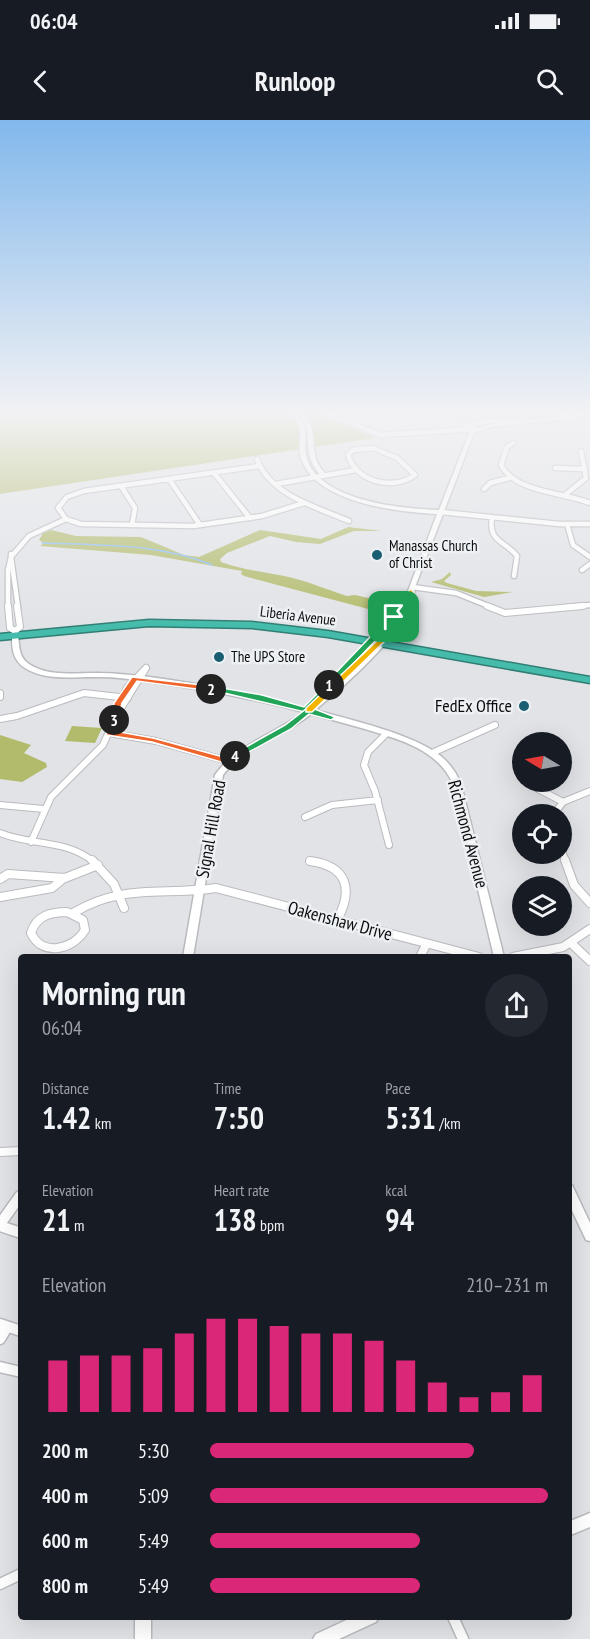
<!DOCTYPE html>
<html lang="en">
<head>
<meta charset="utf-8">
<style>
	body { margin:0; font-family:"PT Sans Narrow",sans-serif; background:#242831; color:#f1f3f6; height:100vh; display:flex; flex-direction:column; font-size:22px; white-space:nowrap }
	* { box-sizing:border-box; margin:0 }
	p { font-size:20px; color:#9ea1a6 }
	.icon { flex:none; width:33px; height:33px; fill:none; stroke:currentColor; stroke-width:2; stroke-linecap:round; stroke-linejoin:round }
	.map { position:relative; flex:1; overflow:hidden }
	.details { position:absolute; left:18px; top:834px; width:554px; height:666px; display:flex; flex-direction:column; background:#171b24; border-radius:6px; box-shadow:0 6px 24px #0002 }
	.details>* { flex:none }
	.needle { width:39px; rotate:280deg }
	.fabs { position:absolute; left:512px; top:612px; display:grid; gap:12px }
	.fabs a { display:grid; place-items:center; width:60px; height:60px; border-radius:50%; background:#171b24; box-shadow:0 6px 24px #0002; font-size:30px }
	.pin { position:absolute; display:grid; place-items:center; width:51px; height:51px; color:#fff; margin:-26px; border-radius:12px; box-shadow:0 3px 9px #0006 }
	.km { position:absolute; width:30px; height:30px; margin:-15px; border-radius:50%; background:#222; color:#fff; font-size:16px; line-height:30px; text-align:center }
	.round { display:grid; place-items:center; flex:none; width:63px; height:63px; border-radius:32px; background:#242831 }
	.headline { display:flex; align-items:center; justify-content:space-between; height:102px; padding:0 24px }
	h1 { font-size:33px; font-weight:700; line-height:45px }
	.metrics { display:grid; grid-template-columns:repeat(3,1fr); gap:9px; height:102px; padding:6px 24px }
	.metrics div { display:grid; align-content:center }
	.metrics b { font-size:30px; font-weight:700 }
	.metrics small { font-size:16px; font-weight:400 }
	.metrics p { font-size:16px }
	.chart { height:168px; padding:12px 24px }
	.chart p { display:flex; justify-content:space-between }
	.chart svg { width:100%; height:108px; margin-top:6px; stroke:#db2777; stroke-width:6 }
	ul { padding:0 24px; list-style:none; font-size:20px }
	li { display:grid; grid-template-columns:96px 72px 1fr; align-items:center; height:45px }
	li i { height:15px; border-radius:8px; background:#db2777 }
	.status { display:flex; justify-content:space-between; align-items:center; height:42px; padding:0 30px; background:#171b24; direction:ltr }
	.status svg { height:16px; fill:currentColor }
	header { display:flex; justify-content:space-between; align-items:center; height:78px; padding:0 24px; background:#171b24; font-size:27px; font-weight:700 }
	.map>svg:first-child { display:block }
	.green { fill:#b2bb6b }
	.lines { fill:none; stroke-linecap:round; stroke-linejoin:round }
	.stream { stroke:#89bdf2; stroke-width:1.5 }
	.street-far3-casing { stroke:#b9bbbe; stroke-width:7 }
	.street-far2-casing { stroke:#b9bbbe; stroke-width:8 }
	.street-far1-casing { stroke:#b9bbbe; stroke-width:10 }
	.street-casing { stroke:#b9bbbe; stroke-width:13 }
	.secondary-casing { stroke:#b9bbbe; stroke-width:3 }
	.highway-casing { stroke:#317e74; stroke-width:3 }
	.street-far3 { stroke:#fff; stroke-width:4.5 }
	.street-far2 { stroke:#fff; stroke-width:6 }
	.street-far1 { stroke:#fff; stroke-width:8 }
	.street { stroke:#fff; stroke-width:10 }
	.secondary { fill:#fff; fill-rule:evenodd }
	.highway { fill:#45bcab; fill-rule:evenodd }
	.split-1 { fill:#22a559; stroke:#fff; stroke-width:1.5 }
	.split-2 { fill:#22a559; stroke:#fff; stroke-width:1.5 }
	.split-3 { fill:#f0652b; stroke:#fff; stroke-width:1.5 }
	.split-4 { fill:#f0652b; stroke:#fff; stroke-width:1.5 }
	.split-5 { fill:#22a559; stroke:#fff; stroke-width:1.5 }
	.split-6 { fill:#f5b400; stroke:#fff; stroke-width:1.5 }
	.split-7 { fill:#f5b400; stroke:#fff; stroke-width:1.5 }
	.poi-dot { fill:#195f71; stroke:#eef1f4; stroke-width:2 }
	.labels { text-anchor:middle; stroke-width:5; stroke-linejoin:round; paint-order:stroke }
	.far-poi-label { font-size:15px; fill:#0b0c0d; stroke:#eef1f4; text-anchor:start }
	.far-street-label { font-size:15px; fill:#0b0c0d; stroke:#eef1f4 }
	.poi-label { font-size:18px; fill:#0b0c0d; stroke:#eef1f4; text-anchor:end }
	.street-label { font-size:18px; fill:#0b0c0d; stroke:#eef1f4 }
</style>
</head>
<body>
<div class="status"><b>06:04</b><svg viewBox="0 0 49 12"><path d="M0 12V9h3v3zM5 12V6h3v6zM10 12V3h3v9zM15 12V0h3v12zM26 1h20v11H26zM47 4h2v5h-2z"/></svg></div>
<header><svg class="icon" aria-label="back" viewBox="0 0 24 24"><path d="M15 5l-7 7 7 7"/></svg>Runloop<svg class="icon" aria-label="search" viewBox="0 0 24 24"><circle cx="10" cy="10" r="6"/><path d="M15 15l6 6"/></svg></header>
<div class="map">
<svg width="590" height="1519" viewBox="0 0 590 1519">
	<rect width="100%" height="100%" fill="#e1e3e7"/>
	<path class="green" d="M0 293H318L375 318 0 374Z
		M348 407 382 411H354L320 424 296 422 270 416 227 433 220 439 221 442C246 451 268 452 293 458 312 463 328 470 347 476L355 475 390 483 393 484 387 487 390 491 387 494 244 456 241 454 242 451 151 435 40 426 44 423 39 420 43 413 51 410 76 416 141 417 184 435 199 437 260 410 321 419Z
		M450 452 451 455 444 461 447 463 476 471 513 472 484 477 431 462 442 459Z
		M72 606 102 608 95 623 65 621Z
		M0 615 31 625 24 633 46 643 47 647 22 662 0 659Z"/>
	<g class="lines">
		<path class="stream" d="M42 423C98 425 159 423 212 445"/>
		<g class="street-far3-casing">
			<path id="street-far3" d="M327 293 380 315 476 309
				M560 293 575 298
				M465 306 488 301 519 300
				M513 323 507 327 501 345C516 373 563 372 590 383
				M373 328 397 338 415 355C393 371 356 362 348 335L353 330Z
				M257 339C270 375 316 387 349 401
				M260 346 84 371 67 377 58 388 66 399 81 404 193 406 262 396 304 383
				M555 348 585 349
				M214 353 250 398
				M169 359 200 405
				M276 364 356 350
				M121 366 135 388 132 405
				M484 369 490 363 509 358
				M566 374 586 358 581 331
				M441 392 559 404H590
				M492 397C488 422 504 420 517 436L514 456
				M567 404 573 425 590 437
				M11 434V437
				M11 437 18 487
				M11 437 29 416 66 399
				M582 450 590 444
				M412 467 456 473 491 487
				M8 487V450L11 437
				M567 487 590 485"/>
		</g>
		<g class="street-far2-casing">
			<path id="street-far2" d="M8 486 10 508 15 511 20 507 17 486
				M487 486 505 493 583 486
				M0 573V577
				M116 592 127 568 146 548
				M0 599 17 596 84 573 128 578
				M109 613 156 621 228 641
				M386 614 368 632 364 645 375 671 389 725
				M432 633 495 605
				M538 669 563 682
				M0 685 44 689
				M554 694 563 682 590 671
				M305 697 332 685 378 680
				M0 713C32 726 66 719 94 742
				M31 722 51 677 103 625 115 598 146 548
				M561 728 566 742
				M310 741 316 742"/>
		</g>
		<g class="street-far1-casing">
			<path id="street-far1" d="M92 740 114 764 124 788
				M565 740 574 765 590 783
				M310 741C347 746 354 769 337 800
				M0 759 8 754 65 758 98 745
				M0 777 52 768 64 758
				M67 792 83 800 85 810C73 830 42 837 31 813 36 796 50 792 67 792Z
				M73 793C123 763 162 776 216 768L479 837
				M571 823 590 841
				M420 837 426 825
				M513 837 563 827 590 809
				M0 1032 21 1031
				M19 1077 21 1074"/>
		</g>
		<g class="street-casing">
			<path id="street" d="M0 1104 20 1076
				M0 1106 21 1113
				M0 1204 21 1211
				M0 1219 7 1207
				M0 1247 21 1252
				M0 1464 21 1454
				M453 1497 463 1519"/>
		</g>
		<g class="secondary-casing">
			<path id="secondary" d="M291 293H296C313 310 300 324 308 342 325 381 401 389 439 390L470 311 491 304 590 293V297L492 307 474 313 415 467C414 473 413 480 411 486 398 518 343 568 315 590 351 600 414 614 442 637 451 645 457 654 461 664L504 837H494L453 664C438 629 398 619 365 609 347 604 329 599 311 594 283 617 244 626 223 655L193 837H183L215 655C238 623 274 615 304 592 251 578 197 568 142 561 129 559 115 557 101 557 76 556 47 562 25 548 11 539 12 525 12 511L15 509 18 511C19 523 18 537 29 544 50 558 78 552 101 553 115 553 128 555 142 556 198 563 254 574 308 589 340 563 383 525 402 490L393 503 376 520H372V518L388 501 408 471 437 394C398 392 318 383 302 341 294 321 309 314 291 293Z
				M298 293H303C317 310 311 320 316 339 318 345 322 350 326 355L325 356H321C317 351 313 346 311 340 305 320 313 312 298 293Z
				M568 1063 572 1065 590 1103V1121L586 1120 568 1082Z
				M590 1393V1407L568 1416V1402Z
				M135 1497H151V1519H135Z
				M353 1497H379L376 1502 339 1519H313L316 1514Z"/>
		</g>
		<g class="highway-casing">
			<path id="highway" d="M149 500 252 502 328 511 590 557V563L328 517 252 508 149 506 0 520V514Z"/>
		</g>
		<use href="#street-far3" class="street-far3"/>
		<use href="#street-far2" class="street-far2"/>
		<use href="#street-far1" class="street-far1"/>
		<use href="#street" class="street"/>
		<use href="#secondary" class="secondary"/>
		<use href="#highway" class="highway"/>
	</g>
	<linearGradient id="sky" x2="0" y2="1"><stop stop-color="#82b8ec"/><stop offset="0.58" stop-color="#f2f2f4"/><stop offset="1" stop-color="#f2f2f4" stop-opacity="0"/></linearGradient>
	<rect width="590" height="506" fill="url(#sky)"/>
	<path class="split-1" d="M391 495 398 497 332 566H326V563Z"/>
	<path class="split-2" d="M329 562 333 565 309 593 207 569 211 566 262 575 304 587Z"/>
	<path class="split-3" d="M132 557 211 566 215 569 211 571 137 561 122 583 118 600 111 602 114 583Z"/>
	<path class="split-4" d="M114 597 118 600 114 611 153 618 227 638 235 634 239 636 228 644 152 622 106 615 110 600Z"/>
	<path class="split-5" d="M312 588 335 597 331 600 309 594 291 609 238 638 230 636 285 605 306 589Z"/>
	<path class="split-6" d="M380 518 386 520 312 592H306V588Z"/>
	<path class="split-7" d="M410 469 414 472C414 492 397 507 385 521H380L400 495 402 490 397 498 390 497Z"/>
	<g class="poi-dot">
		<circle cx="377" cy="435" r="6"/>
		<circle cx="219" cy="537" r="6"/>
		<circle cx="524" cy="586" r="6"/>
	</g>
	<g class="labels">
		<g class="far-poi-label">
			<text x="389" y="431">Manassas Church<tspan x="389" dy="17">of Christ</tspan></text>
			<text x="231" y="542">The UPS Store</text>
		</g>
		<g class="far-street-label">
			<text transform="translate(298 496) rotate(7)" y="5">Liberia Avenue</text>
		</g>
		<g class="poi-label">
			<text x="512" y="592">FedEx Office</text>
		</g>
		<g class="street-label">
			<text transform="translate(211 709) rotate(-80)" y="6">Signal Hill Road</text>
			<text transform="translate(468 714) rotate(75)" y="6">Richmond Avenue</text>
			<text transform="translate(340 801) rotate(15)" y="6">Oakenshaw Drive</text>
		</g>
	</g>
</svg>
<div class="fabs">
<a><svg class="needle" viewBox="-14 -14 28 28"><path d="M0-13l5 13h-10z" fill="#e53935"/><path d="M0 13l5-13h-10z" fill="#9ea1a6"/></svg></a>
<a><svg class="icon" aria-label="locate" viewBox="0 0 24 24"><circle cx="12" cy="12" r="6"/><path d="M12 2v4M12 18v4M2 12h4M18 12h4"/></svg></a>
<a><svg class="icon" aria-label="layers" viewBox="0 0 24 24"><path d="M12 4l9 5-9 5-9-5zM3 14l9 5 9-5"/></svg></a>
</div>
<div class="pin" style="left:394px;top:497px;background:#1e9e55"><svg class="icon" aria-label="arrive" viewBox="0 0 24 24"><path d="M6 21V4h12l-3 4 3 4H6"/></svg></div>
<b class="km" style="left:329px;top:565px">1</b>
<b class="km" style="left:211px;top:569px">2</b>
<b class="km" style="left:114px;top:600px">3</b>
<b class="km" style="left:235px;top:636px">4</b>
<section class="details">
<div class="headline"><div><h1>Morning run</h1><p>06:04</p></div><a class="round"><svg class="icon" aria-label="share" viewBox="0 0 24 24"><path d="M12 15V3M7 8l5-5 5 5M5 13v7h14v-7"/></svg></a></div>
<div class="metrics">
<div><p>Distance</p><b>1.42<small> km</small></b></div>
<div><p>Time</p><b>7:50</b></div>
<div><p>Pace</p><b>5:31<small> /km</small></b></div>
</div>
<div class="metrics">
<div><p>Elevation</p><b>21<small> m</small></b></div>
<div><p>Heart rate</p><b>138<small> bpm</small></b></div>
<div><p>kcal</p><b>94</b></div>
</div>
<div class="chart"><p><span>Elevation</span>210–231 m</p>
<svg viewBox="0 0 160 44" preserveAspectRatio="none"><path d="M5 44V23M15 44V21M25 44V21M35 44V18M45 44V12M55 44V6M65 44V6M75 44V9M85 44V12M95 44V12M105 44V15M115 44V23M125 44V32M135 44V38M145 44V36M155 44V29"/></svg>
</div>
<ul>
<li><b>200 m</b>5:30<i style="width:78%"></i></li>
<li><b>400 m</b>5:09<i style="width:100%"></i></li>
<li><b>600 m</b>5:49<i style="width:62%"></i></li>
<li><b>800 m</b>5:49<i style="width:62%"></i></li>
</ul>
</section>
</div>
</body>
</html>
